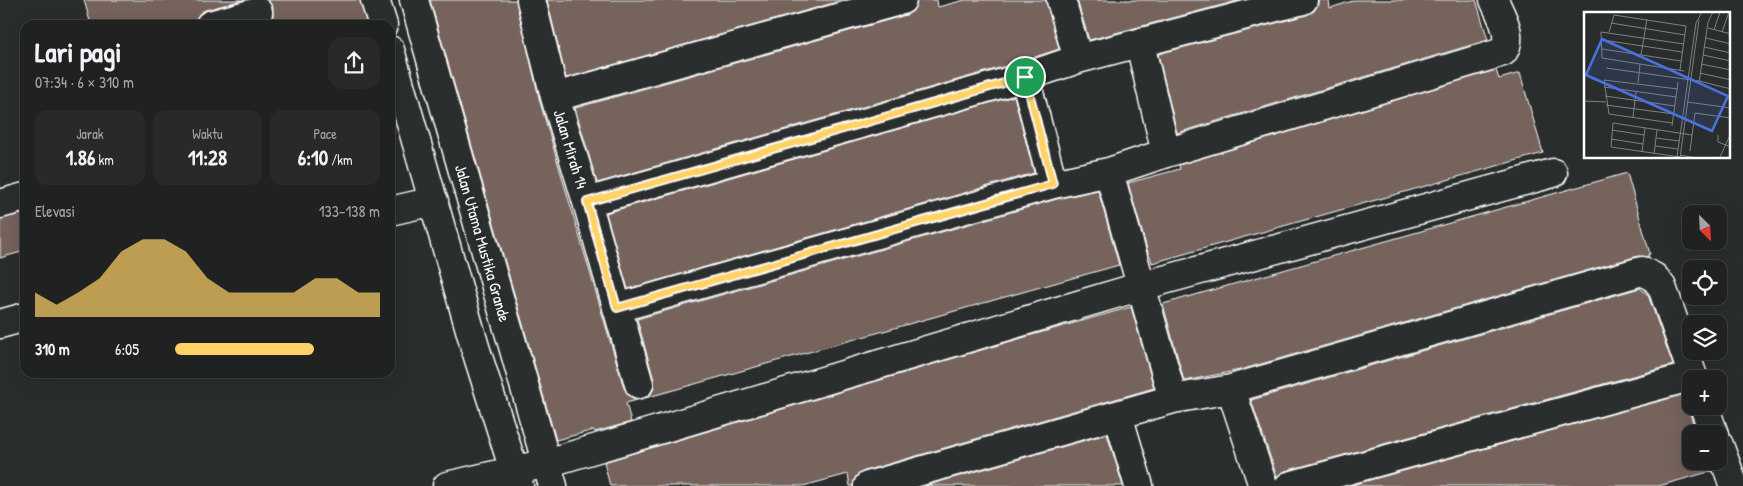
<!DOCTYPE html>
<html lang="id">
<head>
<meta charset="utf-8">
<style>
	body { margin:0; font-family:"Patrick Hand",sans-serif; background:#282a2a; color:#f1f3f6; height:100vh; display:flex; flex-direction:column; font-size:19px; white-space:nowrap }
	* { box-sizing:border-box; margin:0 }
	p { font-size:16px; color:#a2a4a5 }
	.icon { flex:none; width:28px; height:28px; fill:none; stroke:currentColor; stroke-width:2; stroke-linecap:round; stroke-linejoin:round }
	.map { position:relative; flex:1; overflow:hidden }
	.sheet { position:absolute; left:20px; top:20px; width:375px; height:358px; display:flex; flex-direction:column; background:#202222; border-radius:15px; box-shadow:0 5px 20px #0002,0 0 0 1px #3d3f40 }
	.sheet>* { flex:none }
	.needle { width:32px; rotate:156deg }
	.controls { position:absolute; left:1682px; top:205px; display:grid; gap:10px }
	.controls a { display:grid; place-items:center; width:45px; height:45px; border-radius:10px; background:#202222; box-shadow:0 5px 20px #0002,0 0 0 1px #3d3f40; font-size:25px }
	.pin { position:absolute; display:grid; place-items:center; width:42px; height:42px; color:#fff; margin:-21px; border:2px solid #fff; border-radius:50%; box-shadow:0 1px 5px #0007 }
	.round { display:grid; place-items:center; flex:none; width:52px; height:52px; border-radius:15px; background:#282a2a }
	.head { display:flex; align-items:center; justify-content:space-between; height:85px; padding:0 15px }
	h1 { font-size:28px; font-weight:700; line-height:38px }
	.figures { display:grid; grid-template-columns:repeat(3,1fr); gap:8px; height:85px; padding:5px 15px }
	.figures div { display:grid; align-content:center; border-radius:12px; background:#282a2a; text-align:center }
	.figures b { font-size:21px; font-weight:700 }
	.figures small { font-size:14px; font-weight:400 }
	.figures p { font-size:14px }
	.chart { height:140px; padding:10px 15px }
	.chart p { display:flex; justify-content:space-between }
	.chart svg { width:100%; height:90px; margin-top:5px; fill:#ffd166; opacity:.7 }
	ul { padding:0 15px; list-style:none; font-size:16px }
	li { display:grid; grid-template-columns:80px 60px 1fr; align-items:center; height:38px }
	li i { height:12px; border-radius:6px; background:#ffd166 }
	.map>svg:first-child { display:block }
	.building { fill:#74645b; stroke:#fff }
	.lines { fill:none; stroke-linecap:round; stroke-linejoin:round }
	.minor-casing { stroke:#fff; stroke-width:31 }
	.minor { stroke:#2a2d2e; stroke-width:28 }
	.route-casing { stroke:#fff; stroke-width:10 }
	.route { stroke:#ffd166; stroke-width:6 }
	.labels { text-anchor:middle; stroke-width:5; stroke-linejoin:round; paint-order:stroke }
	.street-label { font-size:16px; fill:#fff; stroke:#2a2d2e }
	.inset-road { fill:none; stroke:#7f8182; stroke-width:1 }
	.view { fill:#4a71e0; fill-opacity:0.15; stroke:#4a71e0; stroke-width:2.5 }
	.inset-edge { fill:none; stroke:#fff; stroke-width:2.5 }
</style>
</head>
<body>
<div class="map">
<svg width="1743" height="486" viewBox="0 0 1743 486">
	<rect width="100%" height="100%" fill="#2a2d2e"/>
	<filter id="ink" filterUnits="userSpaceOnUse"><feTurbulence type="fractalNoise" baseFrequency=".02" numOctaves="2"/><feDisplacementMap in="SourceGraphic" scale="10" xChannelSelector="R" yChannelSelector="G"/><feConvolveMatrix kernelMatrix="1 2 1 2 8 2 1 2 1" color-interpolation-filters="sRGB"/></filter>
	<g filter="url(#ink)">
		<path class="building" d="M84 0H243L205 10 199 14 195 21V25H91Z
			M268 0H360L367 25H266L269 23 273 16V7Z
			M430 0H516L540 102 624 388 629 396 635 399H641L626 403 631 422 595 432 594 430 556 440Z
			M547 0H844L566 78Z
			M917 0H937L938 7 965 0H1046L1059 49 1020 62 597 183 575 108 906 15 913 11Z
			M1077 0H1241L1089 40Z
			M1318 0H1329L1330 8 1356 0H1476L1488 40 1177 133 1158 54 1307 15 1314 11 1318 5Z
			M1496 70 1499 79 1520 73 1543 153 1152 263 1150 256H1149L1128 183 1180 169 1179 165Z
			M1014 96 1034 173 628 289 606 213Z
			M1627 173 1650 254H1648L1649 257 1638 256 1240 370 1184 381 1163 304Z
			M1098 190 1119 265 645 398 651 394 654 388V380L637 319 1057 199Z
			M25 213V251L0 258V219Z
			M1640 288 1648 295 1673 365 1285 471 1277 477 1251 400Z
			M1131 307 1154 388 864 471 856 476 853 486H850L848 474 803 486H610L604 462 1032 335Z
			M1689 393 1691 394 1689 404V411L1697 434H1691V461H1708L1712 471 1659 486H1348Z
			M1107 434 1123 486H925Z"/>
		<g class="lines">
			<g class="minor-casing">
				<path id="minor" d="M375 0 383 25
					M414 0 553 486
					M531 0 555 97 587 202 639 384
					M1061 0 1078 59
					M210 25 258 12
					M1140 44 1166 153
					M390 50 475 347 519 486
					M1025 77 1053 184
					M555 97 902 0
					M1109 172 1173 399
					M587 202 1025 77 1078 59 1303 0
					M0 204 25 197
					M390 211 434 201
					M617 308 1053 184 1109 172 1166 153 1503 52C1514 36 1501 16 1494 0
					M0 324 25 317
					M1231 389 1263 486
					M1704 406 1714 434
					M1118 415 1139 486
					M1719 445 1734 486
					M447 486 547 463 1142 286 1553 173
					M868 486 1173 399 1231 389 1642 271 1654 277 1662 287 1694 379
					M1289 486 1693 376"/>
			</g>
			<use href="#minor" class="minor"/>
		</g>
	</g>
	<g class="lines" filter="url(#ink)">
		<g class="route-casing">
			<path id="route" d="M1025 77 1053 184 617 308 587 202Z"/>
		</g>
		<use href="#route" class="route"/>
	</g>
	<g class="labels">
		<g class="street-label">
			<text transform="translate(571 149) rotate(73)" y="6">Jalan Mirah 14</text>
			<text transform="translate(483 243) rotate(74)" y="6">Jalan Utama Mustika Grande</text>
		</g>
	</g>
	<g transform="translate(1584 12)">
		<rect width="146" height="146" fill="#2a2d2e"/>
		<path class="inset-road" d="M27 11 101 23M124 16 147 22M130 18 136 0M25 20 30 3 102 14 96 58M138 20 145 0M122 26 147 32M19 28 98 40M100 32 17 20 18 46 100 59M120 35 147 41M18 37 97 49M57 43 63 7M119 43 147 49M117 52 147 58M22 56 115 69 147 77M116 61 147 68M54 71 56 52M115 71 124 10 129 0M20 75 92 85M21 84 91 94M0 89 22 90M103 90 147 96M22 93 90 102M49 105 52 80M88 111 25 102 20 68 94 77M88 114 94 70M28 118 60 123M134 123V130L147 135M72 126 95 129M27 127 59 132M71 134 94 137M106 139 111 101 147 106M58 140 61 116M70 142 73 118M96 143 112 146M93 145 112 11 118 0M96 145 27 135 29 111 108 123M136 145 147 121M23 146H40M96 146 115 8"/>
		<path class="view" d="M18 27 144 84 128 119 2 63Z"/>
		<rect width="146" height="146" class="inset-edge"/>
	</g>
</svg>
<div class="controls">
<a><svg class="needle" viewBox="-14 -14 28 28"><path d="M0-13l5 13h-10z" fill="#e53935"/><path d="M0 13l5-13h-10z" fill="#a2a4a5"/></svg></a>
<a><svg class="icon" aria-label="locate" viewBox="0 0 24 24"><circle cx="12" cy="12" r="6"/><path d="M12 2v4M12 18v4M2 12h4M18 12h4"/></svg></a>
<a><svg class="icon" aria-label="layers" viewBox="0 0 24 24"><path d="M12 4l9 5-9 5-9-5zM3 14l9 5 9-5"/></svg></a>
<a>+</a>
<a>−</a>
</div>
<div class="pin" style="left:1025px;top:77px;background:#1e9e55"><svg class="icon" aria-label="arrive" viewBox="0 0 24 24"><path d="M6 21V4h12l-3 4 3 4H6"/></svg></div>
<section class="sheet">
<div class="head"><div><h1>Lari pagi</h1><p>07:34 · 6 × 310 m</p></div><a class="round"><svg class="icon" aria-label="share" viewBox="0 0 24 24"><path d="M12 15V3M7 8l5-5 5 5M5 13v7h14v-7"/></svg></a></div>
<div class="figures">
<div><p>Jarak</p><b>1.86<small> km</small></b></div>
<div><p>Waktu</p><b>11:28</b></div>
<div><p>Pace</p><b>6:10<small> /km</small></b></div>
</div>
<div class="chart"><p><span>Elevasi</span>133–138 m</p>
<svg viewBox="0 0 160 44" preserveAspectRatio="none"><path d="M0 44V32L10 38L20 32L30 25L40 12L50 6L60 6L70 12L80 25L90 32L100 32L110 32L120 32L130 25L140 25L150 32L160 32V44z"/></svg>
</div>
<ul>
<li><b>310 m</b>6:05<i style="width:68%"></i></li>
</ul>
</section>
</div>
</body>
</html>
